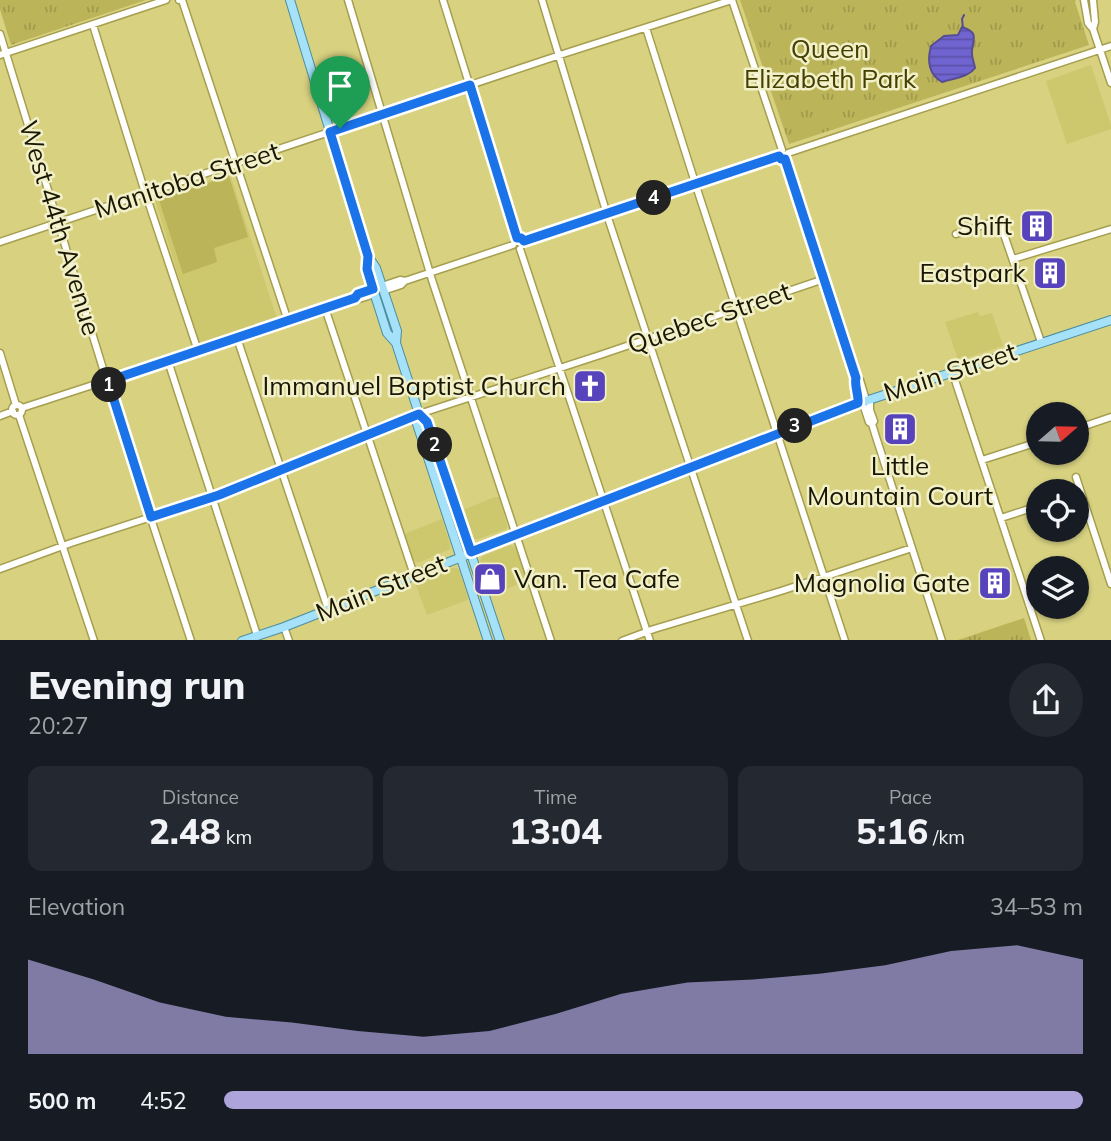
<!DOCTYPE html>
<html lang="en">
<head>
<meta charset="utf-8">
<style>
	body { margin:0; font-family:Mulish,sans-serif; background:#242831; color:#f1f3f6; height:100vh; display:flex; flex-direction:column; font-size:26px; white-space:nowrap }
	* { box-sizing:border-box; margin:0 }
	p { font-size:23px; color:#9ea1a6 }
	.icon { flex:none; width:38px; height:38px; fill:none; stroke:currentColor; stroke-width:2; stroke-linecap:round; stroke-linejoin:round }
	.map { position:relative; height:640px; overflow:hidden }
	.drawer { display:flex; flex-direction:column; background:#171b24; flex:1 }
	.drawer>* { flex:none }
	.needle { width:46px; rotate:70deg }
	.controls { position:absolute; left:1026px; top:402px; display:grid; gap:14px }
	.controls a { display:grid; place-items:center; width:63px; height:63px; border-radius:50%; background:#171b24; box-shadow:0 2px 5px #0004; font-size:35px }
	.pin { position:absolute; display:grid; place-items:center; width:60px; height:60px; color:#fff; margin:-72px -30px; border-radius:50% 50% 50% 0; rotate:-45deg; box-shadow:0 0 7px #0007 }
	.pin .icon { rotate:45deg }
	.km { position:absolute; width:35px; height:35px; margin:-18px; border-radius:50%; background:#222; color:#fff; font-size:19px; line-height:35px; text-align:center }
	.round { display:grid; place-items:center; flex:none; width:74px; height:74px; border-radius:37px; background:#242831 }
	.summary { display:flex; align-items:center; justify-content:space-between; height:119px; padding:0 28px }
	h1 { font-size:38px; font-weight:800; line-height:52px }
	.stats { display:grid; grid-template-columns:repeat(3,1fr); gap:10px; height:119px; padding:7px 28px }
	.stats div { display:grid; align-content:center; border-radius:14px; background:#242831; text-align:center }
	.stats b { font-size:35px; font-weight:800 }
	.stats small { font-size:19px; font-weight:400 }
	.stats p { font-size:19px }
	.chart { height:196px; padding:14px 28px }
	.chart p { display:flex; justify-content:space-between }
	.chart svg { width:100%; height:126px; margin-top:7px; fill:#aca4db; opacity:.7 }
	ul { padding:0 28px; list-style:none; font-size:23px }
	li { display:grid; grid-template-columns:112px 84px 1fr; align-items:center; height:52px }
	li i { height:18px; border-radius:9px; background:#aca4db }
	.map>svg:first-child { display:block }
	.built { fill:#cdc76d }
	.grass { fill:#bbb459 }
	.park { fill:url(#park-tufts) }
	.water { fill:url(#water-rules); stroke:#564d93; stroke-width:2 }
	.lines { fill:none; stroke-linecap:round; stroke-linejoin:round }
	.stream { stroke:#564d93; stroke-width:2 }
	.minor-casing { stroke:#a59f4f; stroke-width:9 }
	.major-casing { stroke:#4d8d9e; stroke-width:10 }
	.minor { stroke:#fff; stroke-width:6 }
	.major { stroke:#a5e1f8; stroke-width:8 }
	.route-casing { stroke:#fff; stroke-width:14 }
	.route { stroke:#1a73e8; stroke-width:9 }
	.labels { text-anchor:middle; stroke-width:5; stroke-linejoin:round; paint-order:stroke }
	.park-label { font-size:26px; fill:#454001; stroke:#f2f0c9 }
	.street-label { font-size:26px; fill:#191701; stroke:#f2f0c9 }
	.poi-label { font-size:26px; fill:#191701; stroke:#f2f0c9; text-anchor:end }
</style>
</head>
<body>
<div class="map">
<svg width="1111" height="641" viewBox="0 0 1111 641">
	<defs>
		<pattern id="park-tufts" width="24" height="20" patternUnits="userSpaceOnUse" patternTransform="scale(1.75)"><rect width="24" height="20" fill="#bbb459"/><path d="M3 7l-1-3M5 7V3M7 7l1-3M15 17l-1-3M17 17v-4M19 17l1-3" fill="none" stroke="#a09a4c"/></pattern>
		<pattern id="water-rules" width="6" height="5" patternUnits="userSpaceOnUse" patternTransform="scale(1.75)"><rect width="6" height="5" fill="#7064d1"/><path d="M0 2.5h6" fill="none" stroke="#5b51a7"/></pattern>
	</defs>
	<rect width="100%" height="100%" fill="#d7d180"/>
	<path class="built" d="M1091 65 1111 125V129L1067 144 1046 81Z
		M230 174 277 319 200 347 155 199Z
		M978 312 980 316 992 313 1003 346 969 357 966 360 959 362 945 322Z
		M495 497H499L507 526 506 529 478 539H474L463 510Z
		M442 519 450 545V549L420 562H416L413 559 404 535 409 532Z
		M510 545 516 548 527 581 490 595 480 560 483 556Z
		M453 568H457L459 570 468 598 467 600 427 615 415 583Z"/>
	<path class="grass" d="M229 176 248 237 214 248 217 262 183 274 159 200Z"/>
	<path class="park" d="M0 0H146L11 45 0 9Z
		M740 0H1076L1075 2 1089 45 789 144Z
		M1024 618 1031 640H958Z"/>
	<path class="water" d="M962 27C978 32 974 38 972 50 971 56 974 62 975 68 967 78 953 78 942 82 928 74 927 61 931 46L944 36 958 35Z"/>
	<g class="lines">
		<path class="stream" d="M963 28 962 19 964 15"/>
		<g class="minor-casing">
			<path id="minor" d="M179 0H182L288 321
				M348 0 432 280 551 641
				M443 0 517 238
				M542 0 609 221 748 641
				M732 0 782 150
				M1084 0 1088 23 1093 29 1111 83
				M1093 0 1095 22 1093 29
				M93 25 143 186 198 351
				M646 28 698 192 845 641
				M0 34 120 424 191 641
				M0 55 166 0
				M788 153 1111 46
				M785 159 856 378 858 403
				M956 234 999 220 1041 342
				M524 241 779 156
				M0 242 566 53 732 0
				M520 249 650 641
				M1013 259 1111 229
				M382 286 400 280 405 281 513 245
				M383 291 401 285 405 281
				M355 297 359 299 375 294
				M325 308 414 575
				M237 338 328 609
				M0 353 16 405
				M168 361 257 635
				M952 371 1041 641
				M856 378 860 380 866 400
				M870 399V410L874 421 872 424 876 437 942 641
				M862 401 869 422 872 424
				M12 410a5 5 0 1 1 10 0a5 5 0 1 1-10 0Z
				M22 408 244 336 355 297 358 294 373 289
				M19 415 94 641
				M0 416 13 411
				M1076 429 1111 417
				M982 460 1038 442
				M1076 477 1111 584
				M1001 518 1038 506
				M0 569 71 543 219 495 419 414 603 354 824 279
				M284 627 289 641
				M622 641 654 629 781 591 912 548"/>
		</g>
		<g class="major-casing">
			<path id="major" d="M290 0 368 256 376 268 397 331 396 343 419 414 427 422 500 641
				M368 256 367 269 373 289 387 333 396 343
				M419 414 417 424 488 641
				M242 641 284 627 817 417 1111 320"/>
		</g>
		<use href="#minor" class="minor"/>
		<use href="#major" class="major"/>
	</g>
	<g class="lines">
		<g class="route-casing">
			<path id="route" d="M470 85 517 238H521L524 241 779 156 781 159H785L856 378C854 385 859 395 858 403L471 552 427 422 419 414 219 495 151 517 108 381 355 298 358 294 373 289 367 269 368 256 330 132Z"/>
		</g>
		<use href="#route" class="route"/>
	</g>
	<defs>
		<g id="building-square" transform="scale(1.75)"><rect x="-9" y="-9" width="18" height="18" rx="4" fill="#5743bb" stroke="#f2f0c9"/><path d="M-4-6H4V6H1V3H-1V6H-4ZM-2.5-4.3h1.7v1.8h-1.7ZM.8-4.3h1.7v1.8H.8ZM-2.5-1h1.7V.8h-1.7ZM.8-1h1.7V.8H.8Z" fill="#fff"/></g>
		<g id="church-square" transform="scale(1.75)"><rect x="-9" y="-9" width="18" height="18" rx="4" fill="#5743bb" stroke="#f2f0c9"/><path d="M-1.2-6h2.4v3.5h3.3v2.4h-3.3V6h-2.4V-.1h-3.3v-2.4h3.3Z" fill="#fff"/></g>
		<g id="shop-square" transform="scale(1.75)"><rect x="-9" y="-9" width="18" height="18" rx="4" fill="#5743bb" stroke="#f2f0c9"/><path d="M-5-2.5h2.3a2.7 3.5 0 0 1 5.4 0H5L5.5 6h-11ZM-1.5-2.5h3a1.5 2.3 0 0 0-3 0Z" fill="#fff"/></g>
	</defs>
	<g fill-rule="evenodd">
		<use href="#building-square" x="1037" y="226"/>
		<use href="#building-square" x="1050" y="273"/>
		<use href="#church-square" x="590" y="386"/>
		<use href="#building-square" x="900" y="429"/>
		<use href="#shop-square" x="490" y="579"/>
		<use href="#building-square" x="995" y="583"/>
	</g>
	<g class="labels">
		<g class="park-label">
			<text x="830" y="58">Queen<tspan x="830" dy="30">Elizabeth Park</tspan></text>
		</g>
		<g class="street-label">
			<text transform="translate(187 180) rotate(-18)" y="9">Manitoba Street</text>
			<text transform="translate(60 228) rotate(73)" y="9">West 44th Avenue</text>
			<text transform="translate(709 318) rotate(-19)" y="9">Quebec Street</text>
			<text transform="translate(950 372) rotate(-18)" y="9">Main Street</text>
			<text transform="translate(381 588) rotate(-22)" y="9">Main Street</text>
		</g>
		<g class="poi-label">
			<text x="1012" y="235">Shift</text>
			<text x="1026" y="282">Eastpark</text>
			<text x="566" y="395">Immanuel Baptist Church</text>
			<text x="900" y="475" text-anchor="middle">Little<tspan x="900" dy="30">Mountain Court</tspan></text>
			<text x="514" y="588" text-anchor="start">Van. Tea Cafe</text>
			<text x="970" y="592">Magnolia Gate</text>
		</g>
	</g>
</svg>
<div class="controls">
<a><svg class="needle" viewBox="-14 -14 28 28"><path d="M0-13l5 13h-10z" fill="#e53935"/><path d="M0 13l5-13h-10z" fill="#9ea1a6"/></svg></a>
<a><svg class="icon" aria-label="locate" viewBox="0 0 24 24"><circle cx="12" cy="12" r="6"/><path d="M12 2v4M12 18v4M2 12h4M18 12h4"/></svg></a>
<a><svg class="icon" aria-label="layers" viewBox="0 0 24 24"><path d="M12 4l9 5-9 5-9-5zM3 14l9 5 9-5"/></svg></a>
</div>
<div class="pin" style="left:340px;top:128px;background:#1e9e55"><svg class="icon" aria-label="arrive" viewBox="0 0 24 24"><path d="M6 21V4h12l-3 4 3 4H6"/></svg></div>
<b class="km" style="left:109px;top:385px">1</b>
<b class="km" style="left:435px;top:445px">2</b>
<b class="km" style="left:795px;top:426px">3</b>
<b class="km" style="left:654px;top:198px">4</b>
</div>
<section class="drawer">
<div class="summary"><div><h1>Evening run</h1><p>20:27</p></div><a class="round"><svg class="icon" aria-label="share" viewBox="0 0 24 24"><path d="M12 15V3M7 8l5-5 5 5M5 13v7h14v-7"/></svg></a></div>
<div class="stats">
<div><p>Distance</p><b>2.48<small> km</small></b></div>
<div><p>Time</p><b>13:04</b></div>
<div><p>Pace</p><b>5:16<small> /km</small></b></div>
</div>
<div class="chart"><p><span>Elevation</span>34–53 m</p>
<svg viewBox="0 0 160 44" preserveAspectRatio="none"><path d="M0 44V11L10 18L20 26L30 31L40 33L50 36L60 38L70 36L80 30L90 23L100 19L110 18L120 16L130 13L140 8L150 6L160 11V44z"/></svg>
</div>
<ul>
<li><b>500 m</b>4:52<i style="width:100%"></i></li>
</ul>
</section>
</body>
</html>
